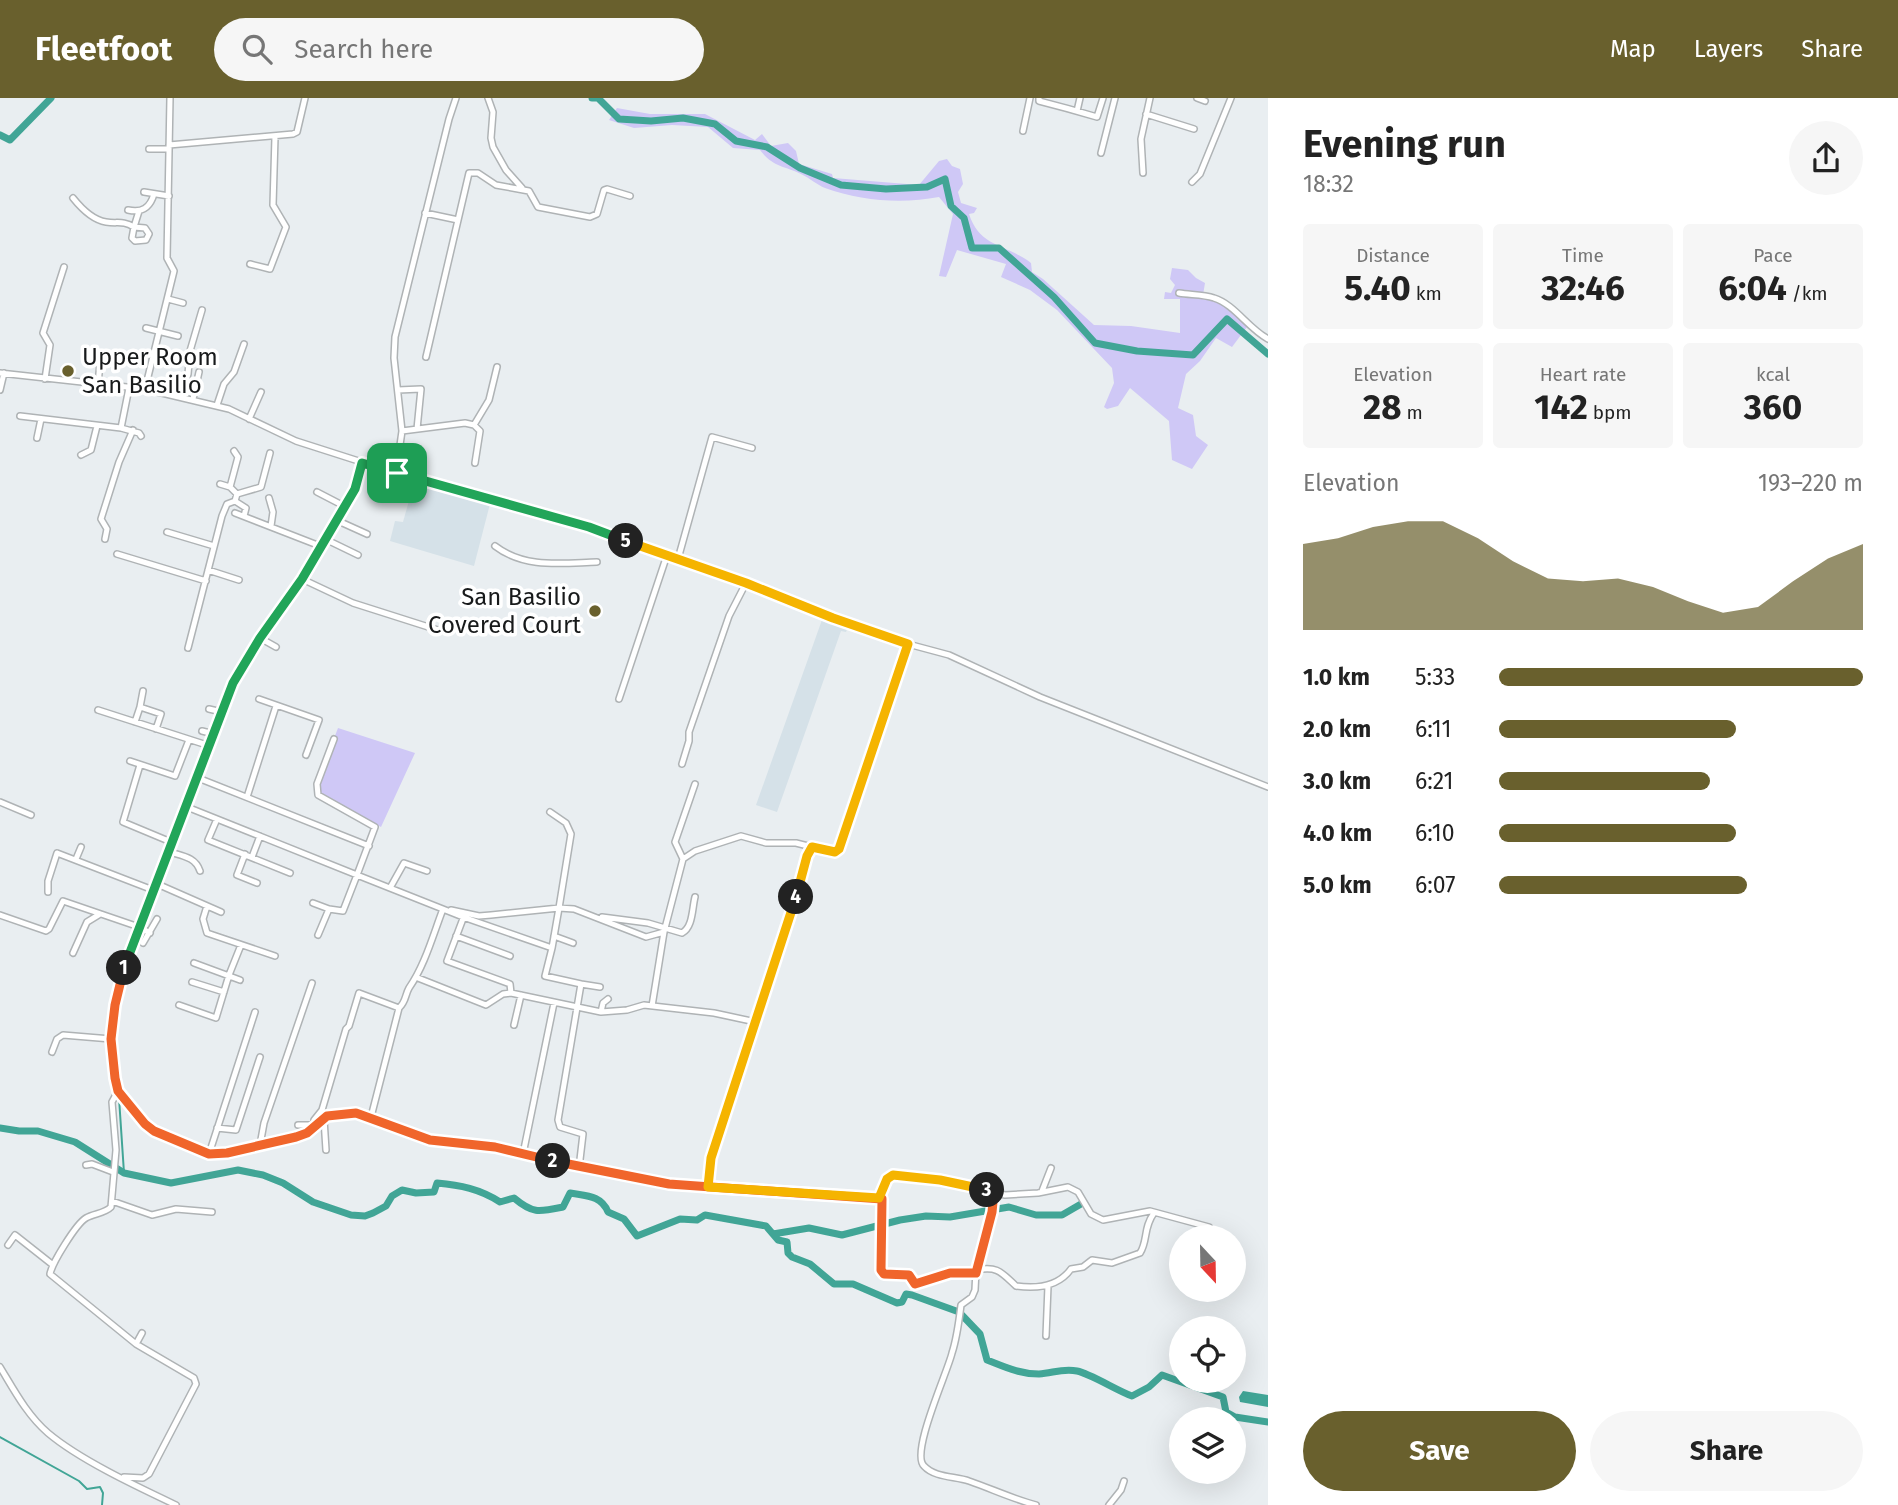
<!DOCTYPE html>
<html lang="en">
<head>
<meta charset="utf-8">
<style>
	body { margin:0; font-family:"Fira Sans",sans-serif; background:#f6f6f6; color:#222; height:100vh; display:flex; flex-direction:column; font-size:26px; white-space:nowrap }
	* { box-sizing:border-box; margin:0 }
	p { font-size:23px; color:#767676 }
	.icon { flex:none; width:38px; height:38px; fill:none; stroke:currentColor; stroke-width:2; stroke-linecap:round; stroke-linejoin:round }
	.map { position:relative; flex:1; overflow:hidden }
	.panel { display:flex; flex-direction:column; background:#fff; width:630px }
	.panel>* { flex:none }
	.needle { width:46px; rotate:158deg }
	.buttons { position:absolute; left:1169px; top:1127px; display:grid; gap:14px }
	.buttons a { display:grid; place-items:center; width:77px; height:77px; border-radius:50%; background:#fff; box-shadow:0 7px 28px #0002; font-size:35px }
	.pin { position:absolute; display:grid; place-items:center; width:60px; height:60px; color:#fff; margin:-30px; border-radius:14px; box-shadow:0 4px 10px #0006 }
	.km { position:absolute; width:35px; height:35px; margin:-18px; border-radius:50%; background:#222; color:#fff; font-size:19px; line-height:35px; text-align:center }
	.round { display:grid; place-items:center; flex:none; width:74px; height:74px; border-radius:37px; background:#f6f6f6 }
	.overview { display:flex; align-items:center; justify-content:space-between; height:119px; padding:0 35px }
	h1 { font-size:38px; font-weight:700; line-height:52px }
	.stats { display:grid; grid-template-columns:repeat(3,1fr); gap:10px; height:119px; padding:7px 35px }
	.stats div { display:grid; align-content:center; border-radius:7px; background:#f6f6f6; text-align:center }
	.stats b { font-size:35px; font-weight:700 }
	.stats small { font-size:19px; font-weight:400 }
	.stats p { font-size:19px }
	.chart { height:196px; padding:14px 35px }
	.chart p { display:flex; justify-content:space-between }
	.chart svg { width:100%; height:126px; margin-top:7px; fill:#69602d; opacity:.7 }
	.cta { display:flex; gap:14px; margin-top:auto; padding:14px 35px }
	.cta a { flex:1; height:80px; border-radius:42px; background:#69602d; color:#fff; font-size:28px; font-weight:700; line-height:80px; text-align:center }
	.cta a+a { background:#f6f6f6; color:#222 }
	ul { padding:0 35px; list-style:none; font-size:23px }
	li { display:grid; grid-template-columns:112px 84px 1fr; align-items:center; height:52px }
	li i { height:18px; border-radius:9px; background:#69602d }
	header { display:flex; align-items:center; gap:42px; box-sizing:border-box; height:98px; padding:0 35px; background:#69602d; color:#fff }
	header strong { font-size:33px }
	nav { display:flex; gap:38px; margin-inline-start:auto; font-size:24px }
	.search { width:490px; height:63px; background:#f6f6f6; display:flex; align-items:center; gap:18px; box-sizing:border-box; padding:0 24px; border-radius:38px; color:#767676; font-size:26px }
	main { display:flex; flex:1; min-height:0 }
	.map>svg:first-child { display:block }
	.built { fill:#d5e1e8 }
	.green { fill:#cfc8f6 }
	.water { fill:#41a596 }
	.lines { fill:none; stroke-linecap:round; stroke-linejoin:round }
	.stream { stroke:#41a596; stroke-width:2 }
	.river { stroke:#41a596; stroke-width:7 }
	.minor-casing { stroke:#afb3b5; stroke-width:8 }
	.minor { stroke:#fff; stroke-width:5 }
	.split-1-casing { stroke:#fff; stroke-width:14 }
	.split-2-casing { stroke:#fff; stroke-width:14 }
	.split-3-casing { stroke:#fff; stroke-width:14 }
	.split-4-casing { stroke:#fff; stroke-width:14 }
	.split-5-casing { stroke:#fff; stroke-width:14 }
	.split-6-casing { stroke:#fff; stroke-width:14 }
	.split-1 { stroke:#22a559; stroke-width:9 }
	.split-2 { stroke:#f0652b; stroke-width:9 }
	.split-3 { stroke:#f0652b; stroke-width:9 }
	.split-4 { stroke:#f5b400; stroke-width:9 }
	.split-5 { stroke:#f5b400; stroke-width:9 }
	.split-6 { stroke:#22a559; stroke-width:9 }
	.poi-dot { fill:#69602d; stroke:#fff; stroke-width:2.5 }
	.labels { text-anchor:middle; stroke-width:7; stroke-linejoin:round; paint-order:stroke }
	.poi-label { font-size:24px; fill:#181a1b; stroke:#fff; text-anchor:start }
</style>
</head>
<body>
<header>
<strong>Fleetfoot</strong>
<div class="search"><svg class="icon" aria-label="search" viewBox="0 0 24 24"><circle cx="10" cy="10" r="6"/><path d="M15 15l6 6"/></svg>Search here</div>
<nav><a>Map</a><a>Layers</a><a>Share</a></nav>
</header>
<main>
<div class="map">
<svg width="1268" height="1407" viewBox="0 0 1268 1407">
	<rect width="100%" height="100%" fill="#e9eef1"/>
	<path class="built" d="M414 385 490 406 474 468 390 443 395 423 403 424Z
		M823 519 848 528 846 534 841 533 777 714 756 707Z"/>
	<path class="green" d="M617 10 650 16H705L755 42 762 36 771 48 788 45 796 53 799 66 832 76 833 80 919 87 939 63 947 61 952 68 960 71 963 86 958 94 961 105 977 110 974 115 969 116C980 150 1007 146 1031 165L1032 174 1043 181 1094 227 1131 228 1180 235V201H1164L1165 194 1171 195 1175 187 1170 181 1172 170 1188 172 1196 180 1205 185 1203 197 1230 205 1250 225 1232 249 1216 240 1200 263 1186 276 1178 310 1193 317 1196 338 1208 347 1192 371 1172 362 1169 323 1130 290 1118 308 1107 311 1104 309 1114 285 1112 270 1057 212 1030 192 1001 179 1006 166 957 152 946 179 939 178 953 116 939 99C902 106 861 103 825 90 817 87 810 80 801 76 783 67 774 70 760 52L733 50 708 29 672 27 634 30 609 22Z
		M338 630 415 655 381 729 319 696V680Z"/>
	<path class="water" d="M1243 1293 1268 1297V1309L1240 1304 1239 1299Z"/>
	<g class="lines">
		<path class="stream" d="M119 1000 124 1075
			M0 1339 79 1383 87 1391 100 1389 103 1395 102 1407"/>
		<path class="river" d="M592 0H598L619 21 651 23 683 20 715 26 736 43 767 49 800 70 841 87 886 91 927 89 945 81 951 108 964 120 972 150H999L1054 199 1095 245 1137 253 1193 257 1227 221 1268 256
			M0 37 10 42 51 0
			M0 1030 19 1033H38L75 1044 124 1075 171 1085 238 1072 263 1077 283 1085 313 1104 351 1117 365 1118 373 1115 386 1108 392 1098 402 1092 416 1095 434 1094 437 1085C460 1087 480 1091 500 1104L514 1100C533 1116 539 1114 563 1109L570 1095C586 1098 601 1097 608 1114L624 1121 637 1138 680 1121 697 1122 705 1117 766 1128 778 1142 787 1144 788 1155 792 1159 810 1166 834 1186H853L897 1205 902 1204 906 1196 912 1197 959 1214 980 1236 987 1262C1005 1269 1019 1276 1039 1276 1053 1275 1063 1270 1077 1273 1091 1276 1116 1292 1132 1298L1149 1289 1162 1277 1223 1299 1226 1314 1235 1319 1268 1324
			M773 1136 809 1130 842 1137 900 1122 926 1118 950 1119 1009 1109 1036 1117H1062L1081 1106"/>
		<g class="minor-casing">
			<path id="minor" d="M488 0 493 14 491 40 493 49 506 72 522 90
				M1039 0V3C1059 8 1077 13 1097 19L1103 0
				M1197 0 1205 3
				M1077 13 1080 0
				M1146 16 1194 31
				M1023 33 1030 0
				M169 47 293 36 297 34 305 0
				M149 51H169
				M1101 55 1115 0
				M1143 75 1141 41 1150 0
				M1192 84 1200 76 1231 0
				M144 94 169 98
				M73 100C81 110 93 122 106 124 118 126 122 122 134 129L132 140 135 143 146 142 149 136 145 130 134 129 139 113
				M128 112C142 115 150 110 154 96
				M425 115 458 122
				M250 166 270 171 286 129 273 107 275 39
				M1179 195C1190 197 1203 196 1214 200 1234 206 1248 230 1268 241
				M168 201 183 205
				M146 230 178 238
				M426 259 469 75H478L496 87 529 93 538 109 590 119 597 116 604 92 607 91 630 98
				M0 275 145 291 229 311 296 343 396 375 588 429 746 485 833 520 908 546 949 557 1040 599 1268 689
				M45 281 50 247 43 235 64 169
				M98 287 100 264
				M145 291 174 173 167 160 170 0
				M0 292 4 275
				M398 292 421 291 417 331
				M181 298 188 276 190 253 202 212
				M193 301 199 274
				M217 307 224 286 234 274 244 246
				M20 318 121 330 139 335 141 338
				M249 321 261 294
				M474 327 480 333 475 365
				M121 330 129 290
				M402 333 465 325 474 327 489 302 497 269
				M37 340 41 321
				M234 353 238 359 230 389 237 396 235 403 246 410 244 418
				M81 357 91 352 97 328
				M362 365 355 391 302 481 260 540 237 578 187 709 167 753 123 871 115 907 111 941 118 993 154 1033 209 1056 227 1055 296 1039 310 1033 327 1019 356 1015 427 1041 495 1049 579 1070 637 1081 677 1087 879 1100
				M396 375 402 333 394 260 395 239 449 21 456 0
				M220 386 230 389
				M317 394 344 408
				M237 396 261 389 270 355
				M269 400 273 414 271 428
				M235 415 320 448
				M336 422 367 436
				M167 434 214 448
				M105 441 107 431 101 421 119 364 133 332
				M325 441 358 457
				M495 448C525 471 562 465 597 464
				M117 456 206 483
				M678 461 712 339 752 350
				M208 472 239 482
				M302 481 353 505 441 533
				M260 540 276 549
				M188 550 222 418 227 406 235 403
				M259 601 319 622 306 657
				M619 601 667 457
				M140 609 143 593
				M209 611 222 614
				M98 612 210 648
				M135 624 140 609 161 616 156 631
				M202 633 214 636
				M130 663 175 678 189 642
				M682 666 689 643V634L729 518 746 485
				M140 667 123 724 171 744
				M198 680 369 748
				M247 699 276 608
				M0 704 31 717
				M187 709 357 777 375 729 318 697 317 686 334 641
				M217 721 208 742 290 775
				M167 753C181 758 195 758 200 773
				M245 756 237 777 257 785
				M252 759 260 738
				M76 761 81 749
				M683 761 675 744 695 686
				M155 785 221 814
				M390 790 404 765 427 773
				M48 794V783L57 755 153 792
				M313 805 329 811
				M207 808 203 821 207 835 275 858
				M451 812 479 818 491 817 559 810 571 736 566 725 550 714
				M0 817 46 833 49 831 63 803 139 829 150 835
				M464 818 447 863 510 886 511 895
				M602 819 648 825 682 835C693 829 692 811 695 799
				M318 837 329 811 343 813 357 777 463 819 552 850 545 878 581 886 558 1022 560 1029 583 1036 579 1070
				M456 838 510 858
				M554 838 573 845
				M143 845 157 821
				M552 850 559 810 574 811 646 839 664 834
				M73 855 87 824 100 816
				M194 865 240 882
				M418 880 486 907 503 896 511 895 601 914 627 912 644 907 714 915 756 924
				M192 884 224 894
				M581 886 600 889
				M179 907 216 920 229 877 241 847
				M652 908 664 834 683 761 695 753 741 738 766 745H796L812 749
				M601 914 603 905 608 901
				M514 927 521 897
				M52 954 57 941 63 937 111 941
				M118 993 112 1004 116 1052 111 1109C104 1116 94 1115 86 1120 76 1126 52 1165 50 1176L136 1246 142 1235
				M371 1019 399 910C406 904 405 897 409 890 425 867 433 837 443 811
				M324 1021 326 1052
				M298 1027H315L314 1022 322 1012 346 931 349 928 359 895 399 910
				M217 1030 236 1032 260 959
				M260 1047 264 1025 312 885
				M209 1056 255 914
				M523 1056 554 905
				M86 1067 92 1066 113 1074
				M708 1089 711 1060 788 830 807 758 812 749 835 754 839 751 908 546
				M1042 1093 1051 1070
				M994 1094 991 1114 976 1172 975 1192 972 1199 961 1207C959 1223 957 1240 952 1255 948 1273 910 1355 924 1368 935 1380 956 1378 969 1383 992 1391 1013 1401 1036 1407
				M879 1100 887 1081 893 1077 940 1082 1005 1097 1038 1095 1068 1089 1078 1094 1091 1116 1103 1122 1150 1113 1209 1129
				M879 1100 883 1103C883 1122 875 1162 884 1176L909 1177 915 1186 949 1175H976
				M112 1103 152 1117 176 1111 212 1114
				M8 1147 15 1137 53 1167
				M976 1172C998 1168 1001 1174 1016 1188 1037 1191 1058 1189 1071 1171L1083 1169 1092 1162 1112 1165 1140 1155C1148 1143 1143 1130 1154 1115
				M1046 1238 1048 1188
				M0 1269C14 1292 27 1317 48 1335 80 1362 138 1389 176 1407
				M124 1379 143 1380 149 1376 196 1286 194 1280 136 1246
				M1109 1407 1121 1392 1124 1383"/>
		</g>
		<use href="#minor" class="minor"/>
	</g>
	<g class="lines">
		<g class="split-1-casing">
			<path id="split-1" d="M124 870 233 585 260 540 302 481 355 391 362 365 397 375"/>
		</g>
		<g class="split-2-casing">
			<path id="split-2" d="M124 870 115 907 111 941 115 980 118 993 145 1026 154 1033 209 1056 227 1055 296 1039 307 1035 327 1018 356 1015 430 1042 495 1049 553 1063"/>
		</g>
		<g class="split-3-casing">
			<path id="split-3" d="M553 1063 669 1086 882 1101 881 1172 884 1176 909 1177 915 1186 950 1175H976L992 1114 994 1094 987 1092"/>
		</g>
		<g class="split-4-casing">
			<path id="split-4" d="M796 799 711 1060 708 1089 879 1100 887 1081 893 1077 940 1082 987 1092"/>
		</g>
		<g class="split-5-casing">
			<path id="split-5" d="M626 443 746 485 833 520 908 546 839 751 835 754 812 749 807 758 796 799"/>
		</g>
		<g class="split-6-casing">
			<path id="split-6" d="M397 375 589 429 626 443"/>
		</g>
		<use href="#split-1" class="split-1"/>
		<use href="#split-2" class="split-2"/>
		<use href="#split-3" class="split-3"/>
		<use href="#split-4" class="split-4"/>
		<use href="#split-5" class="split-5"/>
		<use href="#split-6" class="split-6"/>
	</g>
	<g class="poi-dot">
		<circle cx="68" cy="273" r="7"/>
		<circle cx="595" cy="513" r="7"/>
	</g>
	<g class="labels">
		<g class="poi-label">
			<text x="82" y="267">Upper Room<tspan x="82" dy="28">San Basilio</tspan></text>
			<text x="581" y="507" text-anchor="end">San Basilio<tspan x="581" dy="28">Covered Court</tspan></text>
		</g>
	</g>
</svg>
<div class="buttons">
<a><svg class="needle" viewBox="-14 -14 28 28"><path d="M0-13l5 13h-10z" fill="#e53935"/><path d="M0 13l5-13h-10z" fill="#767676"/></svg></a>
<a><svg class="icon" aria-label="locate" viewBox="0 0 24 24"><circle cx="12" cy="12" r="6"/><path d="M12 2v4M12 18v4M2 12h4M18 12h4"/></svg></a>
<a><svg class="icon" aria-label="layers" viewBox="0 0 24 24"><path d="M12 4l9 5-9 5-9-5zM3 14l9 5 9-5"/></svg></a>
</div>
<div class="pin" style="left:397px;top:375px;background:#1e9e55"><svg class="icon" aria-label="arrive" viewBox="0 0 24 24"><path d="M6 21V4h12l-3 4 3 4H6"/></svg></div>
<b class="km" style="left:124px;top:870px">1</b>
<b class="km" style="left:553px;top:1063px">2</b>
<b class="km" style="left:987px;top:1092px">3</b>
<b class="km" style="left:796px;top:799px">4</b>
<b class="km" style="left:626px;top:443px">5</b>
</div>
<section class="panel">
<div class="overview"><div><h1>Evening run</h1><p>18:32</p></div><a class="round"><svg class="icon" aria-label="share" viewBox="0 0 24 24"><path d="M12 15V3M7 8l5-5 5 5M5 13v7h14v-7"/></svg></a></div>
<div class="stats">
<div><p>Distance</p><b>5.40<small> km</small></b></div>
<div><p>Time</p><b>32:46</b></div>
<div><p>Pace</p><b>6:04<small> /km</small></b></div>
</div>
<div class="stats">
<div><p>Elevation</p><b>28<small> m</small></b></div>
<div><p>Heart rate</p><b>142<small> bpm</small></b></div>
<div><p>kcal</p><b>360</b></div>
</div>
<div class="chart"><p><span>Elevation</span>193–220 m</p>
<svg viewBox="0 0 160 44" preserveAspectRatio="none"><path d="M0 44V14L10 12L20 8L30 6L40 6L50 12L60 20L70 26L80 27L90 26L100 29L110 34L120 38L130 36L140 27L150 19L160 14V44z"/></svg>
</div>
<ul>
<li><b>1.0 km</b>5:33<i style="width:100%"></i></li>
<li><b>2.0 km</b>6:11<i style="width:65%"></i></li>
<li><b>3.0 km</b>6:21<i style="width:58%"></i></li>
<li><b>4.0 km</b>6:10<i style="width:65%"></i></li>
<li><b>5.0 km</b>6:07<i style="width:68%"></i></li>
</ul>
<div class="cta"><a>Save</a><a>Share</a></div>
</section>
</main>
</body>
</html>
